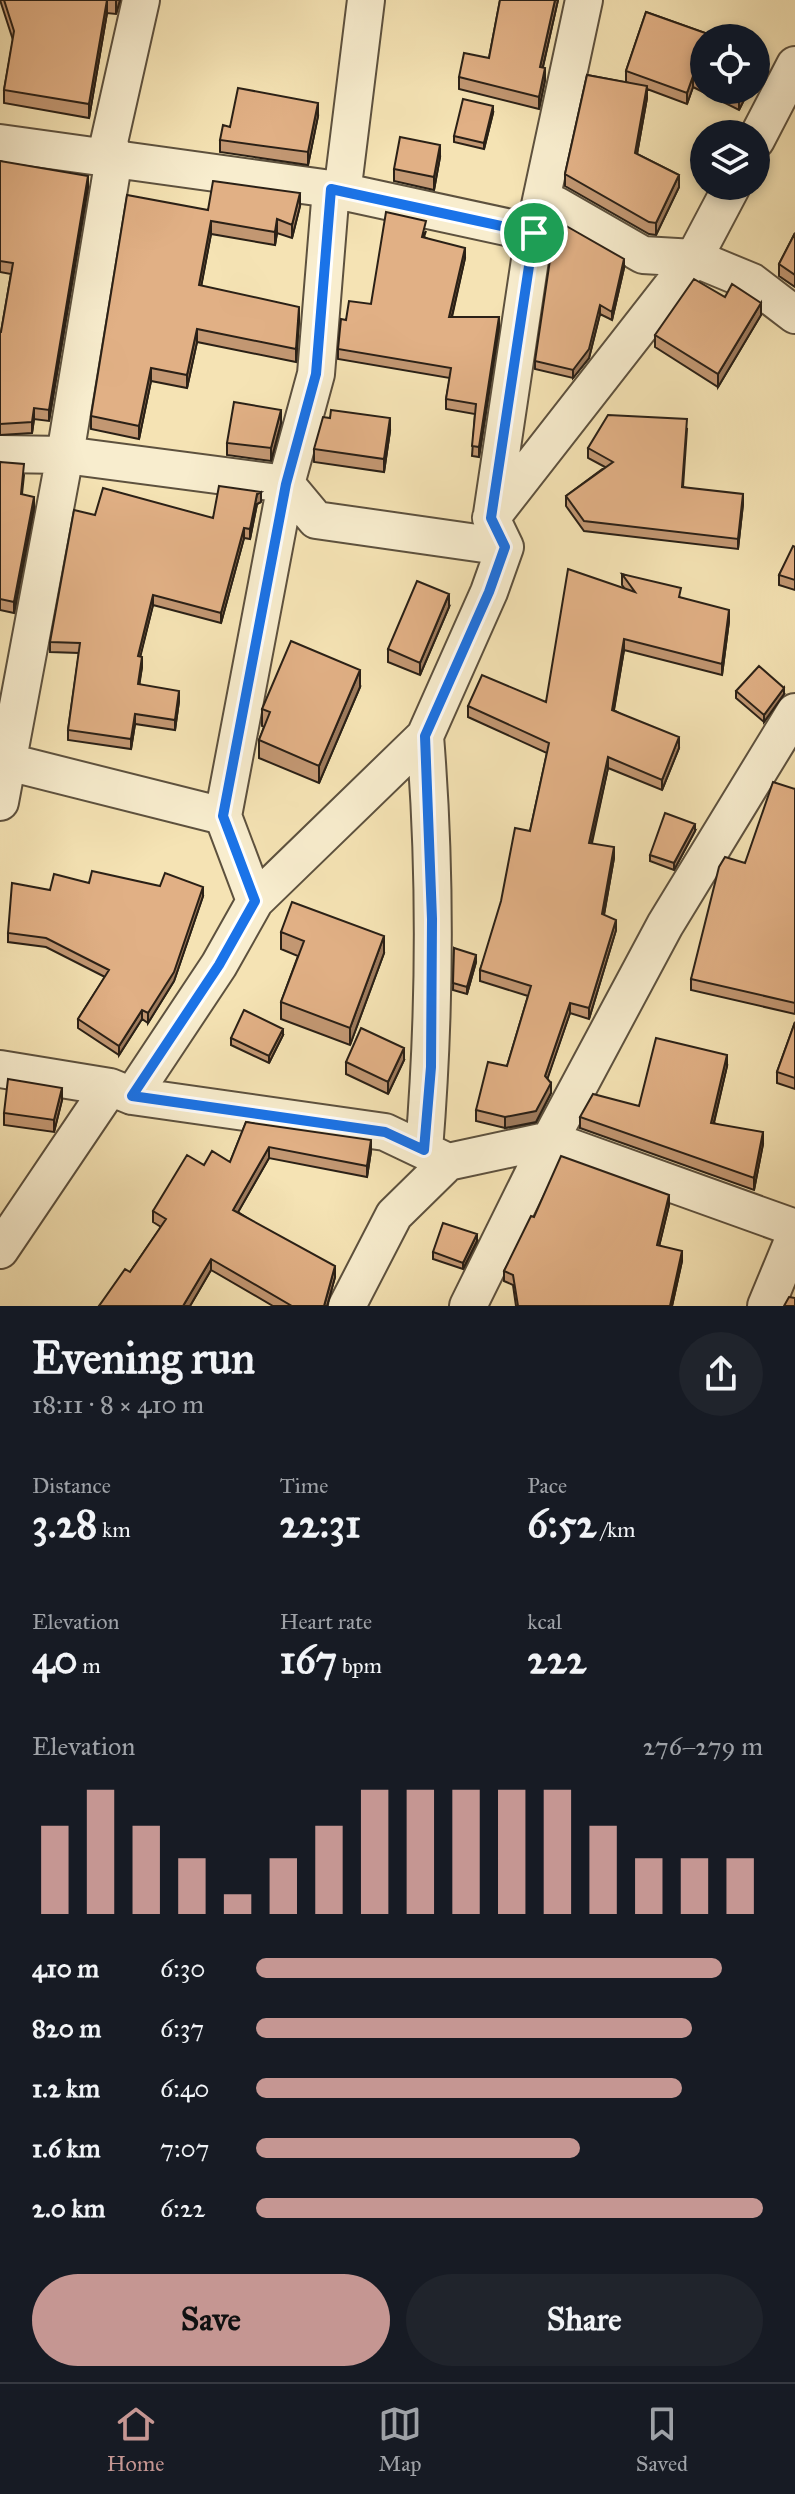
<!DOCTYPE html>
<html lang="en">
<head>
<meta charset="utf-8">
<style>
	body { margin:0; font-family:"IM FELL Great Primer",serif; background:#20242c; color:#f1f3f6; height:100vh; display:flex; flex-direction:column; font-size:30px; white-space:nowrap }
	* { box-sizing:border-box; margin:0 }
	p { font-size:26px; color:#9ea1a6 }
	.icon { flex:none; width:44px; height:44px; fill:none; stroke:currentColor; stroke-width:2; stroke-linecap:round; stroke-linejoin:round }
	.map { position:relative; height:1306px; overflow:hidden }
	.sheet { display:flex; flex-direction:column; background:#171b24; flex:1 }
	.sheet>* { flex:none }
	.buttons { position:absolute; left:690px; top:24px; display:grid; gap:16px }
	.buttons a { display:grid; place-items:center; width:80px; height:80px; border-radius:50%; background:#171b24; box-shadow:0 4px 12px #0003; font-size:40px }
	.pin { position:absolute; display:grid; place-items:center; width:68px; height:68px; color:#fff; margin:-34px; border:4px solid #fff; border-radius:50%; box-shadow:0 2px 8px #0007 }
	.round { display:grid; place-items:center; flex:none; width:84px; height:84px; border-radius:42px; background:#20242c }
	.headline { display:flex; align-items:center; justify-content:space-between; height:136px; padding:0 32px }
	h1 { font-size:44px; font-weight:700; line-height:60px }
	.metrics { display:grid; grid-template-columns:repeat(3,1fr); gap:12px; height:136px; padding:8px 32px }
	.metrics div { display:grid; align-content:center }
	.metrics b { font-size:40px; font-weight:700 }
	.metrics small { font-size:22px; font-weight:400 }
	.metrics p { font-size:22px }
	.chart { height:224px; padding:16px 32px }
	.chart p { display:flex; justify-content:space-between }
	.chart svg { width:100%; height:144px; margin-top:8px; stroke:#c59692; stroke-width:6 }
	.primary-button { display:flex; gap:16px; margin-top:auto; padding:16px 32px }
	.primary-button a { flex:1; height:92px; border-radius:48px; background:#c59692; color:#111; font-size:32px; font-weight:700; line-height:92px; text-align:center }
	.primary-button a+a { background:#20242c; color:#f1f3f6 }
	ul { padding:0 32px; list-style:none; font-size:26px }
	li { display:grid; grid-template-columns:128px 96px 1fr; align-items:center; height:60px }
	li i { height:20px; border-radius:10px; background:#c59692 }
	.tab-bar { display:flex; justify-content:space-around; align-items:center; height:112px; border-top:2px solid #363941; background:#171b24; font-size:22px; color:#9ea1a6 }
	.tab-bar a { display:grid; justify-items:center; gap:4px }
	.tab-bar .active { color:#c59692 }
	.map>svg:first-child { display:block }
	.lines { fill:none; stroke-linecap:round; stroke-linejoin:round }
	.street-casing { stroke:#5d513e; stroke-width:40 }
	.street { stroke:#f8edce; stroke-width:36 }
	.wall { fill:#c29772; stroke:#2a2016; stroke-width:2 }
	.shaded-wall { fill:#9e7b5d; stroke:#2a2016; stroke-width:2 }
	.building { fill:#e1b085; stroke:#2a2016; stroke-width:2 }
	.route-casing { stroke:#fff; stroke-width:16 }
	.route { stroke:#1a73e8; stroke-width:10 }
</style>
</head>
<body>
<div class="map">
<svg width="795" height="1306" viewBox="0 0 795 1306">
	<rect width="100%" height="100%" fill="#f5e3b4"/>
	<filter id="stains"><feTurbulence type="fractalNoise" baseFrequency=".0025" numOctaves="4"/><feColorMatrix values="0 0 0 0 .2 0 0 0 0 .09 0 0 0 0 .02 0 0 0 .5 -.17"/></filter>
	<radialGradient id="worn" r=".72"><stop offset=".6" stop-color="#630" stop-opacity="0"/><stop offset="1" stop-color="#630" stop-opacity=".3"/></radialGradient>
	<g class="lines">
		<g class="street-casing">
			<path id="street" d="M756 140 795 65
				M0 143 331 189 534 233
				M331 189 343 186 366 0
				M534 233 556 205 643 255 694 258 752 282 795 315
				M0 454 65 455 286 484 316 520 505 547
				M492 514 534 233 584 0
				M0 760 223 816 255 901
				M0 802 65 455 114 158 109 142 141 0
				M223 816 286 484 316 374 331 189
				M0 1069 110 1087
				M132 1096 385 1132 448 1162 550 1140 795 1228
				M424 1150C435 1013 436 873 425 736
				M0 1250 110 1087 132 1096 219 965 255 901 425 736 489 592 505 547 491 518 694 258 732 186
				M347 1306 394 1215 448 1162
				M468 1306 550 1140 665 925 795 712
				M766 1306 795 1236"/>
		</g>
		<use href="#street" class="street"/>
	</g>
	<path class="wall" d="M0 0H120L116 14 107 13 89 118 4 103V90L13 40Z
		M500 0H558L543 67 545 80 539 109 459 89V77L489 58Z
		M646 12 708 34V38H704V90H749L739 110 693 87 687 104 647 89V98L637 154 679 175V187L656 235 649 234 565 186V174L587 75 629 83 626 82V71Z
		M493 113 484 149 454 142V136Z
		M318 116 308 165 220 152V140L230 127Z
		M440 157 434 190 394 181V169Z
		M0 161 88 187 49 421 34 419 32 433 0 435V332H1L11 274 0 272Z
		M300 206 292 238 277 233 275 245 211 234 201 286 299 320 296 362 197 342 187 388 151 381 139 439 91 429V416L208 210Z
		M426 231 424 237 465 258 452 317 499 327 479 457 472 456 475 414 446 409V399L450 378 338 359V349L346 320 371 304Z
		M795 233V287L779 276V264Z
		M624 268 612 320 600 314 589 358 573 378 535 369V361Z
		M725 297 761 315 718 387 655 347V335Z
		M281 423 271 461 227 455V443Z
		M687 429 683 487 743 504 738 549 584 531 566 506V496L605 467 588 458V448Z
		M390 431 384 472 314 462V449Z
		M0 462 24 475 22 494 34 508 14 613 0 610Z
		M261 502 257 504 250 539 244 538 221 623 153 605 140 656 142 667 139 684 179 701 175 730 135 724 131 749 68 740V730L79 653 50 652V642L95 515 213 518Z
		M795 547V590L779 585V575Z
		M622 574 681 598 729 621 722 675 624 650 614 710 679 748 662 790 608 768 592 843 614 858 604 915 616 930 589 1019 570 1013 547 1079 551 1093 536 1122 505 1128 476 1121V1110L507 1066 528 996 480 981V970L530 831 547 753 468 717V706L546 702 625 589 622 585Z
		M449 607 420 675 388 662V649Z
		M360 687 319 783 259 758V740L264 727 262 726V709Z
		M736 691 784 694 764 722 736 698Z
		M795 789V1014L691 990V979L745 863Z
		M695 831 674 870 650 861V855Z
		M89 883 203 896 174 981 148 1023 142 1019 119 1055 78 1028V1019L105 977 46 947 8 942V933L50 890Z
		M281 932 384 953 350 1045 281 1019V1002L298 956 281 949Z
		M454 948 476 962 467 994 453 990Z
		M795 1022V1089L777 1083V1072Z
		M283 1035 269 1063 231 1045V1038Z
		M404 1060 388 1094 346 1074V1062Z
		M727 1066 714 1123 763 1144 754 1190 580 1128V1117L639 1106Z
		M62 1100 54 1132 4 1125V1113Z
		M246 1122 371 1151 367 1177 269 1158 238 1212 335 1277 327 1306H273L211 1270 190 1306H99L130 1272 161 1227 153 1222V1211L204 1165 230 1162Z
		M669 1205 659 1246 682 1261 672 1306H516L513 1285 504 1281V1271L534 1217Z
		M477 1241 463 1269 433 1259V1252Z"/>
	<path class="shaded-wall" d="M107 0V13L89 118V104Z
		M116 0H120L116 14Z
		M555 0H558L540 79V67Z
		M545 68V80L539 109V97Z
		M693 76V87L687 104V93Z
		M647 86V98L635 165V153Z
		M743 90H749L739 110V99Z
		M318 103V116L308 165V152Z
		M493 106V113L484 149V143Z
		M440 145V157L434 190V177Z
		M679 175V187L656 235V223Z
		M88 176V187L49 421V410Z
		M300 193V206L292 238V225Z
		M277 219V233L275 245V232Z
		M211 221V234L199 298V285Z
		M465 248V258L449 328V317Z
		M624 259V268L612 320V312Z
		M761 303V315L718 387V374Z
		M600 305V314L589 358 573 378V370Z
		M299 307V320L296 362V349Z
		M499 317V327L479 457V447Z
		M197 329V342L187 388V375Z
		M151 368V381L139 439V426Z
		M34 408V419L32 433V422Z
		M281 410V423L271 461V448Z
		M390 418V431L384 472V459Z
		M261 492V502L257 504 250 539V529L257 494Z
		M743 494V504L738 549V539Z
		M34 497V508L14 613V602Z
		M244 528V538L221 623V613Z
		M449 594V607L420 675V663Z
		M153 595V605L138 666V656Z
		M729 610V621L722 675V664Z
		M624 639V650L612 720V710Z
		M142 657V667L138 694V684Z
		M360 670V687L319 783V766Z
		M784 688V694L764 722V715Z
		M179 691V701L175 730V720Z
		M135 714V724L131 749V739Z
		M679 737V748L662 790V780Z
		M608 757V768L589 853V843Z
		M695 824V831L674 870V863Z
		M614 847V858L602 925V914Z
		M203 887V896L174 981 148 1023V1013Z
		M616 920V930L589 1019V1008Z
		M384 936V953L350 1045V1028Z
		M476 955V962L467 994V987Z
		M570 1003V1013L545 1086V1076Z
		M142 1010V1019L119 1055V1046Z
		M283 1029V1035L269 1063V1056Z
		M404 1048V1060L388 1094V1082Z
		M727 1055V1066L711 1134V1123Z
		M551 1083V1093L536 1122 505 1128V1117Z
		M62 1088V1100L54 1132V1120Z
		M763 1132V1144L754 1190V1178Z
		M371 1140V1151L367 1177V1166Z
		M269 1147V1158L233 1221V1210Z
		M669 1195V1205L657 1255V1245Z
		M477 1234V1241L463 1269V1263Z
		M682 1251V1261L672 1306H670Z
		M211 1259V1270L190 1306H183Z
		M335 1266V1277L327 1306H324Z"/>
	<path class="building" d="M4 0H107L89 104 4 90 14 31Z
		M500 0H555L540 67 545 68 539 97 459 77 464 53 489 58Z
		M646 12 708 34 706 38H704V81L693 76 687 93 626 71Z
		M587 75 647 86 635 153 679 175 656 223 649 222 565 174Z
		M238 88 318 103 308 152 220 140 223 125 230 127Z
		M721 90H743L739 99Z
		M463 99 493 106 484 143 454 136Z
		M400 137 440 145 434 177 394 169Z
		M0 161 88 176 49 410 34 408 32 422 0 424V332H1L13 263 0 261Z
		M213 181 300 193 292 225 277 219 275 232 211 221 199 285 299 307 296 349 197 329 187 375 151 368 139 426 91 416 127 195 208 210Z
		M386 212 426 221 422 237 465 248 449 317H499L479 447 472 446 476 404 446 399 451 368 338 349 341 319 346 320 349 301 371 304Z
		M561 223 624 259 612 312 600 305 589 349 573 370 535 361 554 233Z
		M795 233V275L779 264Z
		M694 279 725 297 732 284 761 303 718 374 655 335Z
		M234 402 281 410 271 448 227 443Z
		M331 410 390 418 384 459 314 449 323 417 330 418Z
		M608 415 687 419 682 487 743 494 738 539 584 521 566 496 613 462 588 448Z
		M0 462 24 464 21 494 34 497 14 602 0 599Z
		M219 486 261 492 257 494 250 529 244 528 221 613 153 595 138 656 142 657 138 684 179 691 175 720 135 714 131 739 68 730 80 643 50 642 74 510 95 515 103 488 213 518Z
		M793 546 795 547V580L779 575Z
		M568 569 635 592 622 574 681 588 679 597 729 610 722 664 624 639 612 710 679 737 662 780 608 757 589 843 614 847 602 914 616 920 589 1008 570 1003 545 1076 551 1083 536 1111 505 1117 476 1110 488 1062 507 1066 531 986 480 970 501 901 515 828 530 831 549 743 468 706 482 675 546 702Z
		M417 581 449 594 420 663 388 649Z
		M291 641 360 670 319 766 259 740 270 712 262 709Z
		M759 666 784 688 764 715 736 691Z
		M773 782 795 789V1003L691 979 719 867 725 857 745 863Z
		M665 813 695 824 674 863 650 855Z
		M92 871 160 886 165 873 203 887 174 972 148 1013 142 1010 119 1046 78 1019 109 970 46 938 8 933 12 883 50 890 54 874 89 883Z
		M292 902 384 936 350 1028 281 1002 304 941 281 932Z
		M454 948 476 955 467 987 453 983Z
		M244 1010 283 1029 269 1056 231 1038Z
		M795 1022V1078L777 1072Z
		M361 1028 404 1048 388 1082 346 1062Z
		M656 1038 727 1055 711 1123 763 1132 754 1178 580 1117 593 1094 639 1106Z
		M8 1079 62 1088 54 1120 4 1113Z
		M246 1122 371 1140 367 1166 269 1147 233 1210 335 1266 324 1306H292L211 1259 183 1306H99L125 1269 130 1272 166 1219 153 1211 187 1155 204 1165 212 1151 230 1162Z
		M561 1156 669 1195 657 1245 682 1251 670 1306H518L513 1275 504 1271 531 1216 534 1217Z
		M443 1223 477 1234 463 1263 433 1252Z
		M789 1297 795 1298V1297V1306H784Z"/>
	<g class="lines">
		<g class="route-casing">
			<path id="route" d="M331 189 534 233 491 518 505 547 489 592 425 736 432 919 431 1067 424 1150 385 1132 132 1096 219 965 255 901 223 816 286 484 316 374Z"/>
		</g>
		<use href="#route" class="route"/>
	</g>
	<rect width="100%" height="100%" filter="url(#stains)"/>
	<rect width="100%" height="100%" fill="url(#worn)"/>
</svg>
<div class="buttons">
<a><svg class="icon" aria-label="locate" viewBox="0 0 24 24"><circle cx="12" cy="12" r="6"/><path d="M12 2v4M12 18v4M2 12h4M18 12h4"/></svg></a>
<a><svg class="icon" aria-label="layers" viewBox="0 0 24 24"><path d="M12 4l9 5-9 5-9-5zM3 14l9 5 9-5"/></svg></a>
</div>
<div class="pin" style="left:534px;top:233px;background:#1e9e55"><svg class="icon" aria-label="arrive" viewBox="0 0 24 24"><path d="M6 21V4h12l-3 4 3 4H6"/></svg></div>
</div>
<section class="sheet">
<div class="headline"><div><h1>Evening run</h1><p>18:11 · 8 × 410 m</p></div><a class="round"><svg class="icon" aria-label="share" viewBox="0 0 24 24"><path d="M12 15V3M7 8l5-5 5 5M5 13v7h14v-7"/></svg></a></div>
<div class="metrics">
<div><p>Distance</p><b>3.28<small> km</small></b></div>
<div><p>Time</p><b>22:31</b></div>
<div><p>Pace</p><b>6:52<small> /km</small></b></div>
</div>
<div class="metrics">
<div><p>Elevation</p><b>40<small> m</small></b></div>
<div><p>Heart rate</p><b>167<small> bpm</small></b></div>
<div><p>kcal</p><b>222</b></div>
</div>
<div class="chart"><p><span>Elevation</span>276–279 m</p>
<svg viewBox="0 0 160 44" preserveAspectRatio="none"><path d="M5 44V17M15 44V6M25 44V17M35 44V27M45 44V38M55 44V27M65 44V17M75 44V6M85 44V6M95 44V6M105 44V6M115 44V6M125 44V17M135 44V27M145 44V27M155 44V27"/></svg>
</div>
<ul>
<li><b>410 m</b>6:30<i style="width:92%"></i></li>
<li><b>820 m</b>6:37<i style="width:86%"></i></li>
<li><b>1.2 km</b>6:40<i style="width:84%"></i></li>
<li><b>1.6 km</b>7:07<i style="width:64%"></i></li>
<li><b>2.0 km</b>6:22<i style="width:100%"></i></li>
</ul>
<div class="primary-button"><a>Save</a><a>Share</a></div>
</section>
<nav class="tab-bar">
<a class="active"><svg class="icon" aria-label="home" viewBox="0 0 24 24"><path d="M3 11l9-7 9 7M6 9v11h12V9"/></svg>Home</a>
<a><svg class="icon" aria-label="map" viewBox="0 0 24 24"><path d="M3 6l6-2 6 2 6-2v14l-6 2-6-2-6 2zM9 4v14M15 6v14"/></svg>Map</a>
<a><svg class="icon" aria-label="saved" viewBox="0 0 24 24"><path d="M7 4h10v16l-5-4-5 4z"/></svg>Saved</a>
</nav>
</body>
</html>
